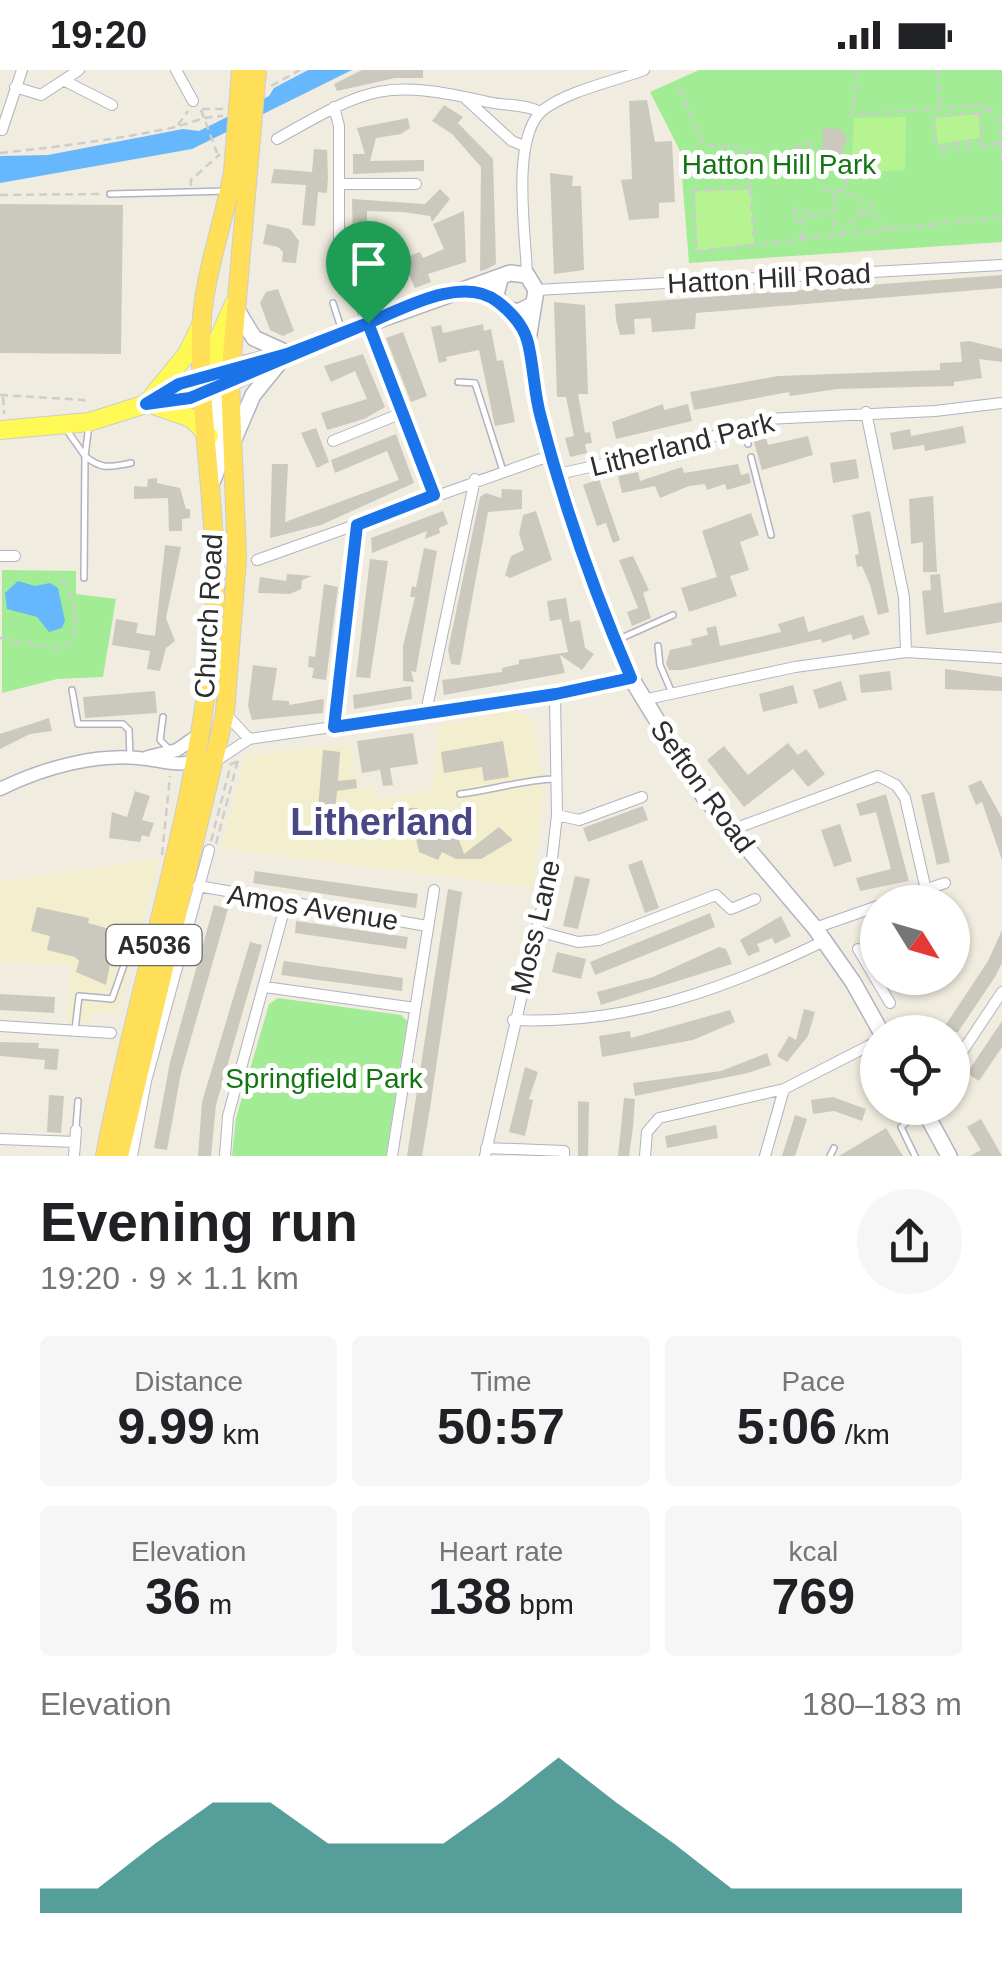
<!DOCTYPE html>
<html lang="en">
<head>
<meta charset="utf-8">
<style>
	body { margin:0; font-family:Helvetica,sans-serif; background:#f6f6f6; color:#202124; height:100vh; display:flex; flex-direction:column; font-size:38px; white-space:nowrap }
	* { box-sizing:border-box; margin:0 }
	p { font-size:32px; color:#757577 }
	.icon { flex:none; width:55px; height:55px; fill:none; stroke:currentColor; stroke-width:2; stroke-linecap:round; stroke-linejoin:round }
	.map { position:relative; height:1086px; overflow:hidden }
	.drawer { display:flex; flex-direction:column; background:#fff; flex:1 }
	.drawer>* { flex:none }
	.needle { width:65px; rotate:127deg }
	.buttons { position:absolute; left:860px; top:815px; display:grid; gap:20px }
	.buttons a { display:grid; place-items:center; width:110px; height:110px; border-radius:50%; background:#fff; box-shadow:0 2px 8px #0004; font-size:50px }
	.pin { position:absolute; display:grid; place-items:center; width:85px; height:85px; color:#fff; margin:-102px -42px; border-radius:50% 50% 50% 0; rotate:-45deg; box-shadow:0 0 10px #0007 }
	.pin .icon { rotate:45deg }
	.round { display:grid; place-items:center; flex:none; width:105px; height:105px; border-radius:52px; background:#f6f6f6 }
	.summary { display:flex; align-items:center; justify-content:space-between; height:170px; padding:0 40px }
	h1 { font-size:55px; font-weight:800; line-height:75px }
	.stats { display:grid; grid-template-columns:repeat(3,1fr); gap:15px; height:170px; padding:10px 40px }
	.stats div { display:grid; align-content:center; border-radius:10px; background:#f6f6f6; text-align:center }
	.stats b { font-size:50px; font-weight:800 }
	.stats small { font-size:28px; font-weight:400 }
	.stats p { font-size:28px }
	.chart { height:280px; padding:20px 40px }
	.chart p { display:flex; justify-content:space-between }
	.chart svg { width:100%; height:180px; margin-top:10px; fill:#0f766e; opacity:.7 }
	.status { display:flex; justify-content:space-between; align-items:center; height:70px; padding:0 50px; background:#fff; direction:ltr }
	.status svg { height:28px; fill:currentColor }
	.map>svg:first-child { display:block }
	.education { fill:#f3eecd }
	.green { fill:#a2ec96 }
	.pitch { fill:#b6f491 }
	.water { fill:#67b7fc }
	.building { fill:#cbc9bd }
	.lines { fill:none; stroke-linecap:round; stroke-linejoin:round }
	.service-casing { stroke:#b3b2c2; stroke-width:8 }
	.minor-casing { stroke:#b3b2c2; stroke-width:12 }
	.tertiary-casing { stroke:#b3b2c2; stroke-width:15 }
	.secondary-casing { stroke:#b3b2c2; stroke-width:18 }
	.primary-casing { stroke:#cdcdcd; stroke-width:20 }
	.trunk-casing { stroke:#cdcdcd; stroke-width:20 }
	.path { stroke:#cdcdcd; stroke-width:2.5; stroke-dasharray:8 5; stroke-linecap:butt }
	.service { stroke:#fff; stroke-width:5 }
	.minor { stroke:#fff; stroke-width:10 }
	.tertiary { stroke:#fff; stroke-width:12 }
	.secondary { stroke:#fff; stroke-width:15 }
	.primary { stroke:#fff955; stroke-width:18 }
	.trunk { stroke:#ffde58; stroke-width:18 }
	.trunk-bridge-casing { stroke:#cdcdcd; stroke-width:20; stroke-linecap:butt }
	.trunk-bridge { stroke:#ffde58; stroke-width:18 }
	.route-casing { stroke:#fff; stroke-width:20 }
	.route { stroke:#1a73e8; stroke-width:12 }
	.labels { text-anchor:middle; stroke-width:10; stroke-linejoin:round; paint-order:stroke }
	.shield { fill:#fff; stroke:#6c6c6c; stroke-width:2.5 }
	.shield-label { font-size:25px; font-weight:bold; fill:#2d2d2d }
	.park-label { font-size:28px; fill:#137513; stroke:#fff }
	.street-label { font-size:28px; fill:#2d2d2d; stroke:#fff }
	.district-label { font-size:38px; font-weight:bold; fill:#494784; stroke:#fff }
</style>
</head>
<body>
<div class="status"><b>19:20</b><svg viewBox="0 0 49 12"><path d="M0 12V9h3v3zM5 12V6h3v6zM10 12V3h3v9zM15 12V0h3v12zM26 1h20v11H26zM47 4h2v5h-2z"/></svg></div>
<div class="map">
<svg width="1002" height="1086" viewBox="0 0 1002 1086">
	<rect width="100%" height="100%" fill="#f0ecdf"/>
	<path class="education" d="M510 641 525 644 535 653 543 727 533 818 220 778 246 686 349 673 359 720 376 717 379 730 433 719 439 656Z
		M160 788 118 942 91 944 86 952 68 951 71 896 0 892V812Z"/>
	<path class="green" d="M699 0H1002V172L689 193 680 81 650 22Z
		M2 500 76 501V524L116 529 103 607 57 609 2 623Z
		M278 928 401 945 407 951 386 1086H232L236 1048 269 934Z"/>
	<path class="pitch" d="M978 44 980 68 938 74 935 48Z
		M906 47 905 100 851 103 854 48Z
		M751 120 754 173 697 181 695 121Z"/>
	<path class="water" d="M308 0H352L192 79 0 113V86L48 85 183 59 199 61 269 26 274 18Z
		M18 511 35 516 50 513 58 518 65 551 62 558 49 562 37 547 7 539 5 523Z"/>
	<path class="building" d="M362 0H423V8H395L337 21 334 14Z
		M647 30 655 72 672 71 675 132 659 133V148L629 150 621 110 632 109 629 31Z
		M444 35 463 47 458 53 493 89 496 194 485 200 480 201 481 97 452 64 432 51Z
		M408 48 410 58 401 64 376 68 370 91 424 90V101L353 104V84H365L357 58Z
		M823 58 841 59 847 70 840 85 822 84Z
		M314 79 327 80 328 107 327 123 318 122 315 156 302 155 306 115 271 113 274 99 312 102Z
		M550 103 573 106 572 116H581L584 200 554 204Z
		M440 119 450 129 432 152 430 146 403 142 367 141V173H353L352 129 425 134Z
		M0 134 123 135 121 284 0 283Z
		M464 141 466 192 428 204 431 212 415 218 402 189 420 182 423 188 444 179 433 154Z
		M267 154 290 159 299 171 296 193 282 192 283 182 278 177 263 174Z
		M1002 205V218L696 243 695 259 652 262 651 248 634 249 635 264 620 265 616 250 615 234Z
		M278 219 294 261 283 266 270 260 260 233 266 222Z
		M554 232 585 235 588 324H578L585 363 590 362 592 373 585 374 587 383 570 387 565 368 574 366 566 327H557Z
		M483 254 484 261 491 259 497 291 503 290 515 352 495 356 479 280 446 287 447 291 439 293 431 257 441 255 443 263Z
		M403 262 427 326 411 332 386 268Z
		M969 271 1002 279V292L979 289 982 308 954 312V316L837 319 790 326 789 322 694 340 690 322 778 306 940 300V293L962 292 960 272Z
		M363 284 385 337 364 349 327 360 321 343 367 329 355 301 331 312 324 296Z
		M663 334 664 340 688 334 692 351 616 369 612 352Z
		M963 356 966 373 925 381 924 375 893 380 890 363 910 359 911 366Z
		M316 358 329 392 317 398 301 363Z
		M396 364 414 413 321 455 270 468 272 394H288L285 452 399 410 387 381 335 403 331 390Z
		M808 366 813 385 762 400 754 372 766 368 768 375Z
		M856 389 859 408 833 413 830 393Z
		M738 394 741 405 749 403 751 413 727 420 725 414 707 420 705 414 689 416 660 428 655 416 622 423 618 406 638 402 640 411 682 397 684 403Z
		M157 408V413L180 418 186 439H190V448L182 449V461H169L168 428 134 429V416L147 417 148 409Z
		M599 409 620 470 613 473 606 453 597 456 583 415Z
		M502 419 522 420V439L488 442 460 595 451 594 448 580 480 427 486 423 501 428Z
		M933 426 937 502H923V472L911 474 909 429Z
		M443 441 448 454 439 458 440 463 425 469 427 461 372 483 371 468Z
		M536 441 552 490 510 508 505 505 511 486 524 480 519 464 523 445Z
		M870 441 889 542 878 545 870 515 862 496 857 497 855 485 859 484 852 445Z
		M751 443 759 465 740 472 749 500 730 506 737 526 689 542 681 518 717 507 702 461Z
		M165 475 181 477 166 548 175 571 166 578 160 601 147 599 150 581 112 575 116 549 138 553 136 563 155 566Z
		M424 478 437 481 416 602 411 601 414 612 403 611V576L415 527H410L412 516 416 517Z
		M633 486 649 520 643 523 651 548 632 556 627 542 638 538 619 490Z
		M370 489 388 491 370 608 356 607Z
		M287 504 312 506 302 510 301 519 290 524 258 523 260 507 286 511Z
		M940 504 944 543 1002 532V552L926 565 922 521 931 520 930 505Z
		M324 514 338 517 326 610 312 608 314 598 308 597 309 586 315 587Z
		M566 528 570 552 580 550 585 578 594 584 582 600 560 585 565 603 444 625 442 610 502 602V598L519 594V590L568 582 561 549 550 551 547 531Z
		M863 545 870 564 853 570 851 564 822 573 821 569 682 600H669L666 593 670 580 692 575 691 569 708 565 706 558 716 556 720 576 781 562 778 554 804 546 808 562Z
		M253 595 277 598 272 630 289 631V635L324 629 323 643 252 650 248 636Z
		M945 599 1002 607V621L945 619Z
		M890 601 892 620 861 623 859 605Z
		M841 611 847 630 819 639 813 620Z
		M793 615 798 633 763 642 759 624Z
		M411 616 412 629 354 639 353 625Z
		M155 621 157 643 85 648 83 627Z
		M49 648 52 661 30 664 0 679V664Z
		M413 663 418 694 390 698 393 715 383 716 380 700 362 703 357 671Z
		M503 671 509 707 484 711 482 697 444 703 441 682Z
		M788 673 798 685 806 679 825 704 808 717 793 699 744 737 707 690 724 676 748 705Z
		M323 680 340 682 338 711 356 709 357 718 337 721 334 752 317 750Z
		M981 710 1002 748V790L982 732 976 735 968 716Z
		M135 721 150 726 142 750 154 753 149 767 142 765 140 772 109 768 112 742 127 747Z
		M934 722 950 792 937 795 921 725Z
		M886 724 909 811 860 821 856 808 891 799 876 742 860 746 856 734Z
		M643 736 648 750 588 772 583 758Z
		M392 738H417L454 756 464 784 499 757 513 770 481 789H456L442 782 438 790 419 782 414 759 390 765 379 761 383 750 380 742Z
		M840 754 852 791 834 797 821 760Z
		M642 790 659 838 645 843 628 795Z
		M255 801 418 824 416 838 253 813Z
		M575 806 590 809 578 859 563 856Z
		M448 819 462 822 430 1038 422 1086H407Z
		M214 835 228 839 181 1003 167 1080 154 1078 170 992Z
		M37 837 89 848 88 853 128 864 120 887 112 884 106 915 76 902 79 891 75 887 47 880 50 866 31 861Z
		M710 843 715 857 595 905 590 892Z
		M781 846 791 866 775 874 772 868 757 874 760 881 748 886 740 870Z
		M296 851 408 867 406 879 295 863Z
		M1002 860V893L995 907 958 962H941L988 891Z
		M250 872 262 875 216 1035 211 1086H198L202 1032Z
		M719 877 726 879 732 894 601 935 597 922 653 907Z
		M557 882 586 889 581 909 552 902Z
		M284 891 403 908 402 921 281 905Z
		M0 924 55 927 54 943 0 940Z
		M804 939 815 942 808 966 787 992 777 986 789 966 796 970Z
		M730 940 735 952 693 970 602 987 599 966 630 961 631 968Z
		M1002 951V977L979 1011 967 1003Z
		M0 972 39 973 38 978 59 979 57 1000 44 999 45 990 0 986Z
		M767 983 771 995 748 1003 635 1026 633 1013 721 1001Z
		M525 997 538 1002 529 1029 533 1030 525 1066 509 1062Z
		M49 1025 64 1026 61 1063 47 1062Z
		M833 1027 866 1039 862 1051 834 1041 813 1044 811 1030Z
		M624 1028 635 1029 633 1057 629 1086H618Z
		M578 1031 589 1032 588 1086H578Z
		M795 1045 807 1049 795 1086H782Z
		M981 1049 1002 1086H970L981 1080 967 1057Z
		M716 1055 718 1068 667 1078 665 1066Z
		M886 1058 903 1086H839Z"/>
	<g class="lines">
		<g class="service-casing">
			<path id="service" d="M110 124 227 121
				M333 233 341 258
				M458 312 475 313 503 401
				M89 355 85 386C101 400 111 397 131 393
				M66 359 85 386 84 508
				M744 359 748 374
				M751 387 771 465
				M617 570 673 545
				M658 576 660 595 672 623
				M72 620 78 654H123L129 660 130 687
				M163 647 160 670 170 680
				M460 724C493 720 522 710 554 709
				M75 960 79 926 112 929 136 861
				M76 1057 78 1031
				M830 1086 834 1078
				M915 1086 901 1057 921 1041"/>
		</g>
		<g class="minor-casing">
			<path id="minor" d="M176 0 193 31
				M65 11 112 35
				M15 17 41 25 79 0
				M466 29 512 71 524 76
				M334 37 339 56V179L434 425
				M2 60 22 0
				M277 69C369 17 383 8 488 32 506 36 525 34 541 42
				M339 114H416
				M527 205C526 165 510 67 543 40 570 20 612 12 644 0
				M536 220 1002 195
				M866 342 904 527 906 582
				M333 371 402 343
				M558 404 681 377 766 349 935 341 1002 333
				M0 486H15
				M257 490 552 385
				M643 630 795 597 906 582 1002 588
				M426 642 475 409
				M226 644 249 669
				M334 657 357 455
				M216 691 249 669 555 625 631 608
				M557 745 579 750 642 727
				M731 760 878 706 896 715 905 728 926 820
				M198 816 427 856
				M889 832 945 813
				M815 858 878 836
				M537 861 578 872 599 870 716 825 731 839 755 829
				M858 879 890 933
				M265 917 415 938
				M513 950C626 955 723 920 824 871
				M0 956 111 963
				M952 997 1002 922
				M0 1069 75 1072
				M486 1078 564 1081V1086
				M74 1086 76 1060
				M132 1086 146 1011 209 780
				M225 1086 228 1046 286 833
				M392 1086 434 820
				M485 1086 551 798 557 745 555 625
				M645 1086 647 1062 659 1048 784 1019 878 971
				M765 1086 784 1019"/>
		</g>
		<g class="tertiary-casing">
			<path id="tertiary" d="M148 687 177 680 200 664
				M0 719C43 698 98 682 147 689 164 691 185 699 200 687"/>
		</g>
		<g class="secondary-casing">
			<path id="secondary" d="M500 209 496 225 503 238 518 242 532 235
				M234 235 254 268 287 283
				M231 313 271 294
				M235 367 253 325 287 283
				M213 410C231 374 203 327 231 297L287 283 510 203 527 205 536 220 528 270 540 345 585 493 631 608 704 727 815 858 853 912 881 962
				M923 1038 949 1086"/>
		</g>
		<g class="primary-casing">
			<path id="primary" d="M205 323 213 312 218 270 234 234
				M159 326 213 303
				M146 334 187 284 202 253
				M156 336 191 348 209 366
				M0 360 89 352 146 334 190 328 231 313"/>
		</g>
		<g class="trunk-casing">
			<path id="trunk" d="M105 1086C138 910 199 739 213 560 222 461 199 364 201 265 202 209 223 157 233 102
				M119 1086 225 643 237 489 230 310 248 102"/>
		</g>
		<path class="path" d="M858 0 851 45 984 35 998 46 1002 93
			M938 0 940 35
			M271 16 300 0
			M679 18 704 75 743 78 766 88 810 73 828 98
			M202 39H224
			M201 40 217 83
			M979 43 933 47 936 76 983 70 979 43 990 40
			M178 55 188 41
			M748 81 754 173
			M940 82 999 73
			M0 83C57 77 113 70 171 58 190 54 203 46 223 46
			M841 96 843 88
			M821 109a13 13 0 1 1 26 0a13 13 0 1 1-26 0Z
			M191 116V110L220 84
			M751 118 693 121 697 181 1002 147
			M845 121 871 136V143
			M834 123V165
			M0 125 104 124
			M860 143H871L888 158
			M799 153 792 145 797 137 808 144
			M841 164 860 143 859 134
			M802 168V152L808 146 835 144
			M0 325 84 330 85 336
			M3 327 4 344
			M0 568 58 578 68 574C84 555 72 522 58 504
			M211 771 231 694 237 692
			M216 774 238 690
			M162 785 170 706"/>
		<use href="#service" class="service"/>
		<use href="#minor" class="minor"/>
		<use href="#tertiary" class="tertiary"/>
		<use href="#secondary" class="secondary"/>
		<use href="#primary" class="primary"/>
		<use href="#trunk" class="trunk"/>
		<g class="trunk-bridge-casing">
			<path id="trunk-bridge" d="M233 102 241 0
				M248 102 257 0"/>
		</g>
		<use href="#trunk-bridge" class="trunk-bridge"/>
	</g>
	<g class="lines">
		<g class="route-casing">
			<path id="route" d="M368 253 287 284 179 314 146 334 190 328 368 253 434 425 357 455 334 657 556 624 631 608C595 524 564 437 541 348 534 324 534 298 528 273 524 256 511 242 498 232 463 204 402 239 368 253"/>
		</g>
		<use href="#route" class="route"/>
	</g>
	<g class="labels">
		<rect class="shield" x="106.5" y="855" width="95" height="40" rx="8"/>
		<g class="shield-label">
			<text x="154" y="884">A5036</text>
		</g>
		<g class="park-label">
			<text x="779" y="104">Hatton Hill Park</text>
			<text x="324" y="1018">Springfield Park</text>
		</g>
		<g class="street-label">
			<text transform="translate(769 208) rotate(-3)" y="10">Hatton Hill Road</text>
			<text transform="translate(682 374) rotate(-14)" y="10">Litherland Park</text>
			<text transform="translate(208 546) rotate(-87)" y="10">Church Road</text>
			<text transform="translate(703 716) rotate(54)" y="10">Sefton Road</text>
			<text transform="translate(313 837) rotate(9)" y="10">Amos Avenue</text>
			<text transform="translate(535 857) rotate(-77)" y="10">Moss Lane</text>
		</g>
		<g class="district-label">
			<text x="382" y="765">Litherland</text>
		</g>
	</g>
</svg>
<div class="buttons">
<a><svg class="needle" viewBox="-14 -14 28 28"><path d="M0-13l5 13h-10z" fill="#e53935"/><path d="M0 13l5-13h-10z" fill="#757577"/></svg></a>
<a><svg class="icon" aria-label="locate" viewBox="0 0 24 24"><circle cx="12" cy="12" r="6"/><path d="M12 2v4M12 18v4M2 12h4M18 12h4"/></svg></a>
</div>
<div class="pin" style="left:368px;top:253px;background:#1e9e55"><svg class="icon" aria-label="arrive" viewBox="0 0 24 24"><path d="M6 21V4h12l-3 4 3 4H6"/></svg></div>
</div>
<section class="drawer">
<div class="summary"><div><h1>Evening run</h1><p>19:20 · 9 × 1.1 km</p></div><a class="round"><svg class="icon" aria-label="share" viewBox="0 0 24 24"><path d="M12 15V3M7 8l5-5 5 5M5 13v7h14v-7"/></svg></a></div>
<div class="stats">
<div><p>Distance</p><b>9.99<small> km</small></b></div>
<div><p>Time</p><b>50:57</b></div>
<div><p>Pace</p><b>5:06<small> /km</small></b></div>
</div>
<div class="stats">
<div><p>Elevation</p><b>36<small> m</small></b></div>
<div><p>Heart rate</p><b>138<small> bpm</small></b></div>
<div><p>kcal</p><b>769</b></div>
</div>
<div class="chart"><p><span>Elevation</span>180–183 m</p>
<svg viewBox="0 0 160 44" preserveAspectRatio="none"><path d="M0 44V38L10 38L20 27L30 17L40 17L50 27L60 27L70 27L80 17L90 6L100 17L110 27L120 38L130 38L140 38L150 38L160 38V44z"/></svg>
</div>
</section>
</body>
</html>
